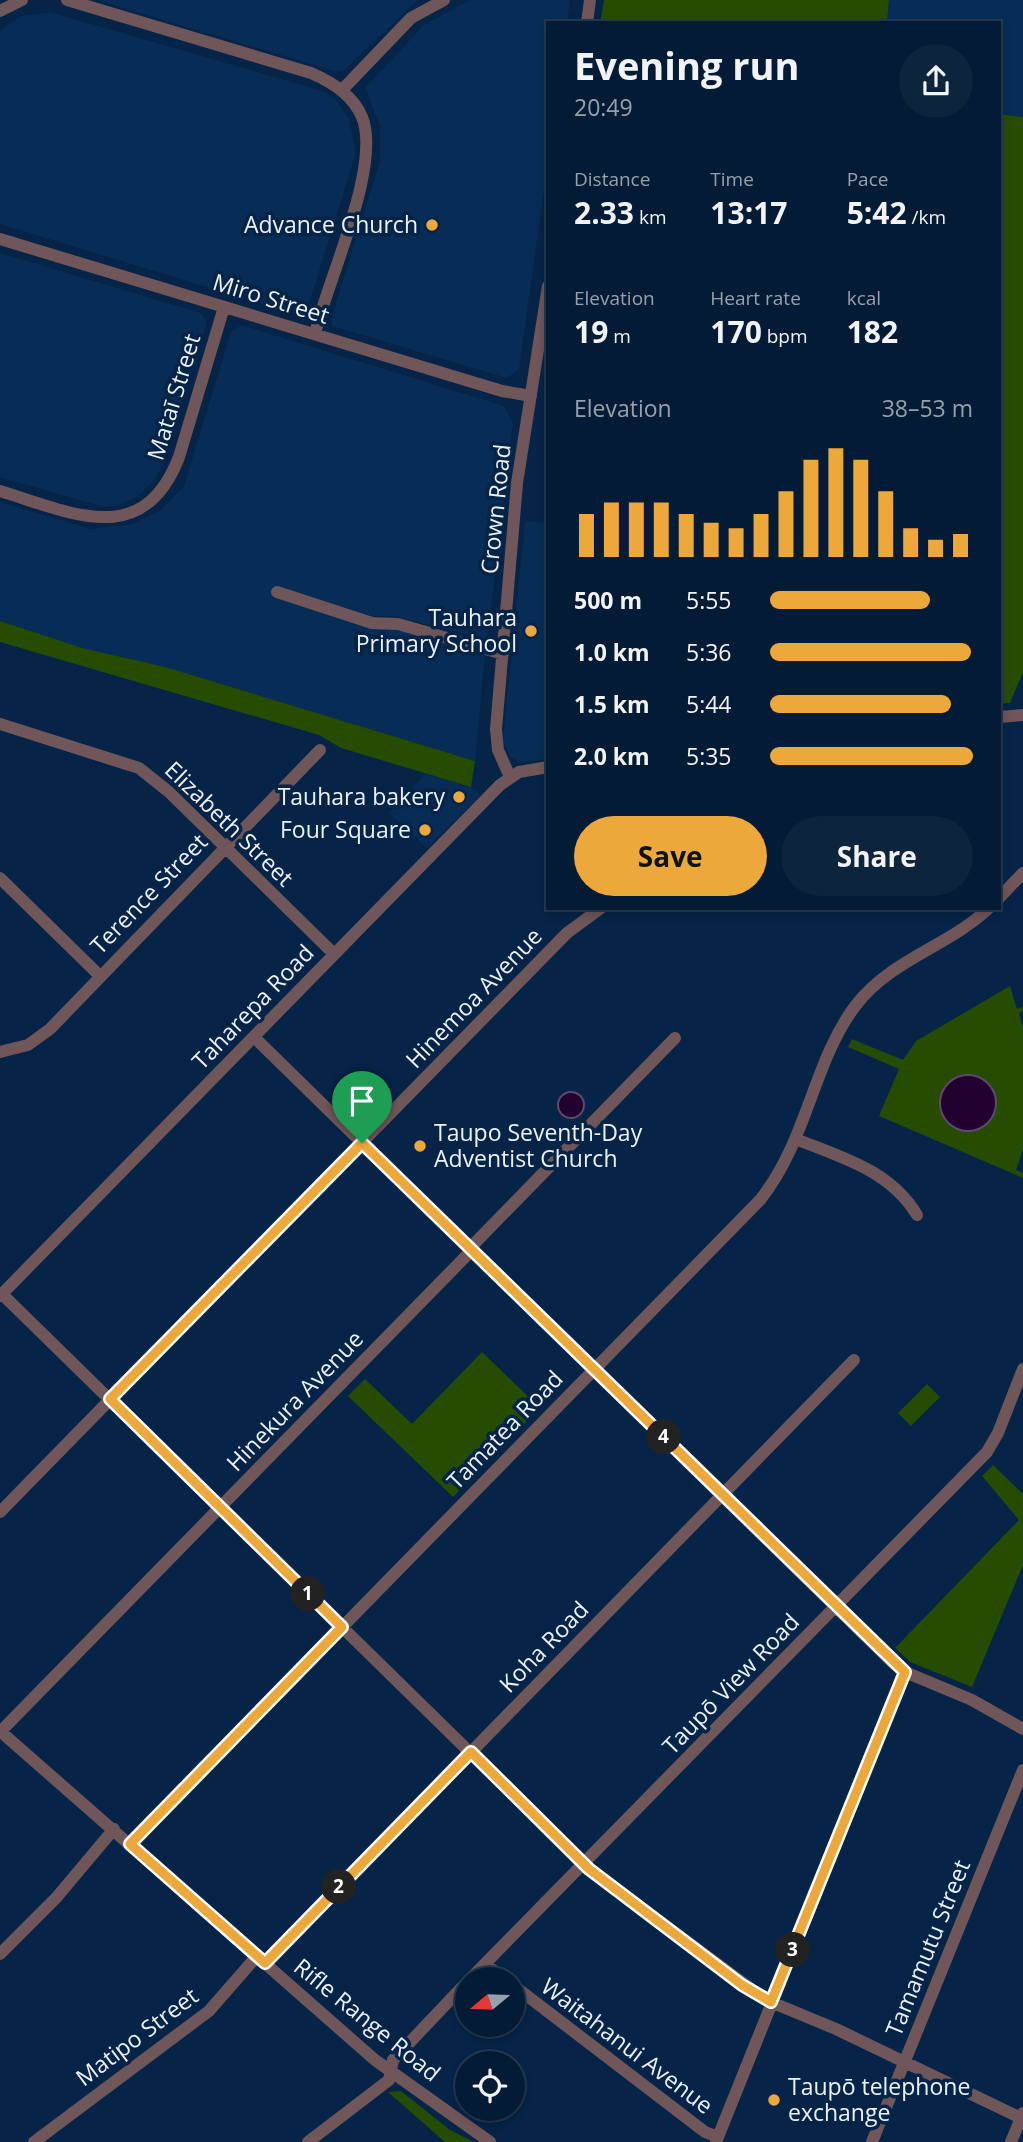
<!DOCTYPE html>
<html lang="en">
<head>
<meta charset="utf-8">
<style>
	body { margin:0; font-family:"Open Sans",sans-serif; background:#0d243d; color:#f1f3f6; height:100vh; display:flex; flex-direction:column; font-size:26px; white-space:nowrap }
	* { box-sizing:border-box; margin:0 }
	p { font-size:23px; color:#97a1ad }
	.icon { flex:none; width:38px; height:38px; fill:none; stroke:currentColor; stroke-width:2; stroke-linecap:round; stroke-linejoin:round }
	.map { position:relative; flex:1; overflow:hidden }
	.side { position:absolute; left:546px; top:21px; width:455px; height:889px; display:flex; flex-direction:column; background:#041b35; border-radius:0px; box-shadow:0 4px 10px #0003,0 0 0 2px #253950 }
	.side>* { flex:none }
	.needle { width:46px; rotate:251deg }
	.tools { position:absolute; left:455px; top:1967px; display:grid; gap:14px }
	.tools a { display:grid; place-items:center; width:70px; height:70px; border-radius:50%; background:#041b35; box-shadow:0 4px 10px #0003,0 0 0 2px #253950; font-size:35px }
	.pin { position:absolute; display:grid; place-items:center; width:60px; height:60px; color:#fff; margin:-72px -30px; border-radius:50% 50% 50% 0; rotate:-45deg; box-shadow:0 0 7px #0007 }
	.pin .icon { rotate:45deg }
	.km { position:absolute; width:35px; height:35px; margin:-18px; border-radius:50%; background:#222; color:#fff; font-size:19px; line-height:35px; text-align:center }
	.round { display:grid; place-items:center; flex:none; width:74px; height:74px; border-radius:37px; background:#0d243d }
	.head { display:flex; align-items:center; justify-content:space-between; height:119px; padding:0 28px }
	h1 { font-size:38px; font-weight:700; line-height:52px }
	.stats { display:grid; grid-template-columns:repeat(3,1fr); gap:10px; height:119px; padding:7px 28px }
	.stats div { display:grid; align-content:center }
	.stats b { font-size:30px; font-weight:700 }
	.stats small { font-size:19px; font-weight:400 }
	.stats p { font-size:19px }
	.chart { height:196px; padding:14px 28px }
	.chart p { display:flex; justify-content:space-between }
	.chart svg { width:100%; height:126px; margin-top:7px; stroke:#eda83c; stroke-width:6 }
	.primary-button { display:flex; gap:14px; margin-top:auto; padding:14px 28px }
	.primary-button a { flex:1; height:80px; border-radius:42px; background:#eda83c; color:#111; font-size:28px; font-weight:700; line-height:80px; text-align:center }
	.primary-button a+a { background:#0d243d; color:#f1f3f6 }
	ul { padding:0 28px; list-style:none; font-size:23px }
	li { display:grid; grid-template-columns:112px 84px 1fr; align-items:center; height:52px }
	li i { height:18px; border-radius:9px; background:#eda83c }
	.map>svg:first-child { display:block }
	.built { fill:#072d56 }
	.green { fill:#264c02 }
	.water { fill:#21002f; stroke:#5e496c; stroke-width:2 }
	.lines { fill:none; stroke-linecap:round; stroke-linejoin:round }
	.minor { stroke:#6f5658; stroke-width:12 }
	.route-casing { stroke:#fff; stroke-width:14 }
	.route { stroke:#eda83c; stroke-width:9 }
	.poi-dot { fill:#eda83c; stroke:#052447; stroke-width:2.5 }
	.labels { text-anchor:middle; stroke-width:7; stroke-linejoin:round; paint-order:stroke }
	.poi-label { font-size:23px; fill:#ebf2fc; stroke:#052447; text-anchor:end }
	.street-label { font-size:23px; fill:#ebf2fc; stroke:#052447 }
</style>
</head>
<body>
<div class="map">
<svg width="1023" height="2142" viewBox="0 0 1023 2142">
	<rect width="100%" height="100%" fill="#052447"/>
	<path class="built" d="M97 0H418L344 70 334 71Z
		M470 0H570L567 23H548V161L519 369 507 378 332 326V316L380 161V126L365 88 424 25Z
		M889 0H1023V117L999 114V23H887Z
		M50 12 326 92 336 100 349 119 356 153 306 313 302 316 0 224V31L21 16Z
		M0 253 201 313 207 322 162 465 156 478 137 497 116 506 104 507 0 477Z
		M241 325 504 406 513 423 487 640 394 616H372L276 587 485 655 475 761 165 667 82 648 0 621V502L91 529 133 524 161 510 184 486 231 332Z
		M525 521 548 523V759L520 762 510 757 503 740Z
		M425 774 471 787 481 795 427 848 389 813Z"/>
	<path class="green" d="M604 0H889L887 23H600Z
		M999 114 1023 117V672L1010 703 999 704Z
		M0 621 82 648 165 667 475 761 471 787 341 748 319 735 0 642Z
		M1010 986 1017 1009 1023 1007V1011L1019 1013 1023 1028V1149L1016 1170 1023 1173V1178L879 1116 899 1069 848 1047 852 1039 903 1060 916 1041Z
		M482 1352 540 1408 453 1497 348 1396 365 1379 412 1424Z
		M927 1384 940 1397 911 1426 898 1413Z
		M993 1465 1023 1494V1565L972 1687 910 1662 895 1648 1019 1520 982 1476Z
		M401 2091 450 2130 474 2142H445L388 2092Z"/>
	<path class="water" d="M940 1103a28 28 0 1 1 56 0a28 28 0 1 1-56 0Z
		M558 1105a13 13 0 1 1 26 0a13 13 0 1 1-26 0Z"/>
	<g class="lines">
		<path class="minor" d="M67 0 311 73C332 82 353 95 362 117 382 166 327 281 315 334
			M0 11 22 0
			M587 23 590 0
			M342 90 411 18 444 0
			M0 239 502 391 531 396
			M0 491C72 513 143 550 179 457L224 307
			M277 592 372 623 398 624 503 654
			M999 717 1023 715
			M0 724 139 768 169 792 334 954
			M510 777 498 750 496 729 517 483 548 286
			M0 878 99 975
			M999 898 1023 873
			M254 1037 893 1663 905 1672 972 1700 1023 1729
			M0 1052 28 1045 50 1029 320 750
			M796 1139C842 1158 890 1170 917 1215
			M470 1248 675 1038
			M2 1294 589 1869 766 2000 836 2029 1023 2119
			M0 1296 500 785 519 772 548 767
			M0 1512 567 933 601 908
			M0 1731 375 2060 490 2142
			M0 1732 472 1250
			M130 1844 760 1200C808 1140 813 1061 856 1005 890 960 949 946 989 908
			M0 1954 56 1898 114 1829
			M265 1963 854 1360
			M485 1964 505 1979
			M470 1979 987 1452 998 1433 1023 1369
			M513 1985 705 2132 718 2137
			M34 2142 209 2011 257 1956
			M308 2142 389 2080 393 2060 467 1982
			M716 2142 905 1672
			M872 2142 1023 1770
			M1011 2142 1023 2113"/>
	</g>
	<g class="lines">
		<g class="route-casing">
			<path id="route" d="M362 1143 905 1672 771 2002 742 1985 589 1869 471 1752 265 1963 130 1844 342 1627 110 1399Z"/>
		</g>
		<use href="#route" class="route"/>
	</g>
	<g class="poi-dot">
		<circle cx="432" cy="225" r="7"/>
		<circle cx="531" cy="631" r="7"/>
		<circle cx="459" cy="797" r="7"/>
		<circle cx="425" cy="830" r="7"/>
		<circle cx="420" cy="1146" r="7"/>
		<circle cx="774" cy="2100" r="7"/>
	</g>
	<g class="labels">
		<g class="poi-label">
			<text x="418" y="233">Advance Church</text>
			<text x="517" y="626">Tauhara<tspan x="517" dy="26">Primary School</tspan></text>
			<text x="445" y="805">Tauhara bakery</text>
			<text x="411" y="838">Four Square</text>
			<text x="434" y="1141" text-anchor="start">Taupo Seventh-Day<tspan x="434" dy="26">Adventist Church</tspan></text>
			<text x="788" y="2095" text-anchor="start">Taupō telephone<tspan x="788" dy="26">exchange</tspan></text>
		</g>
		<g class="street-label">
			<text transform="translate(271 299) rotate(17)" y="8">Miro Street</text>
			<text transform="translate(174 397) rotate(-73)" y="8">Mataī Street</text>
			<text transform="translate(496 509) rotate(-84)" y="8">Crown Road</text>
			<text transform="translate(229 824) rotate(44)" y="8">Elizabeth Street</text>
			<text transform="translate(149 894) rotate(-46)" y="8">Terence Street</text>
			<text transform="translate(474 998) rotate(-46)" y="8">Hinemoa Avenue</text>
			<text transform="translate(253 1007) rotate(-46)" y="8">Taharepa Road</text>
			<text transform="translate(295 1401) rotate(-46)" y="8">Hinekura Avenue</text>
			<text transform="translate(505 1430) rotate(-46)" y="8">Tamatea Road</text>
			<text transform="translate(544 1647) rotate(-46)" y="8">Koha Road</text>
			<text transform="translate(731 1684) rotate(-46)" y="8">Taupō View Road</text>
			<text transform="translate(928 1948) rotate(-68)" y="8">Tamamutu Street</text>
			<text transform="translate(367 2020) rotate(39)" y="8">Rifle Range Road</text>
			<text transform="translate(137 2037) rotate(-37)" y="8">Matipo Street</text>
			<text transform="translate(627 2046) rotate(37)" y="8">Waitahanui Avenue</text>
		</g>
	</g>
</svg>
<div class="tools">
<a><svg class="needle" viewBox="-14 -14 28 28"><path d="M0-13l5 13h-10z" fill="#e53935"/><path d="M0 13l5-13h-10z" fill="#97a1ad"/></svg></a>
<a><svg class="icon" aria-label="locate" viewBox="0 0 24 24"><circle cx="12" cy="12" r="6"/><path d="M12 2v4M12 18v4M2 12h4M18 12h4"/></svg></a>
</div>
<div class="pin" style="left:362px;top:1143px;background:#1e9e55"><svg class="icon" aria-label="arrive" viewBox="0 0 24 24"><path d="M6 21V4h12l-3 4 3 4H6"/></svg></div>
<b class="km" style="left:308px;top:1594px">1</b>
<b class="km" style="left:339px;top:1887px">2</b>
<b class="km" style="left:793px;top:1950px">3</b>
<b class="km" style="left:664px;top:1437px">4</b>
<section class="side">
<div class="head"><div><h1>Evening run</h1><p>20:49</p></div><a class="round"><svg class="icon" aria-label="share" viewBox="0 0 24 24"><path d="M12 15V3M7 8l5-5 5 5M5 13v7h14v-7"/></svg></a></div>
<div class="stats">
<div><p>Distance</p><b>2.33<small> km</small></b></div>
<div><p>Time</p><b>13:17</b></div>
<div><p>Pace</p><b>5:42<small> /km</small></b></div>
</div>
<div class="stats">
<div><p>Elevation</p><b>19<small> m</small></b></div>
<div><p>Heart rate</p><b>170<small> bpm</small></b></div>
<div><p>kcal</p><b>182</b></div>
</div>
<div class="chart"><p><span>Elevation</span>38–53 m</p>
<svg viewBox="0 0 160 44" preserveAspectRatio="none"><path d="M5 44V29M15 44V25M25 44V25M35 44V25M45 44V29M55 44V32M65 44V34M75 44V29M85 44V21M95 44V10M105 44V6M115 44V10M125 44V21M135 44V34M145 44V38M155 44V36"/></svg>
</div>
<ul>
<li><b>500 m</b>5:55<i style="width:79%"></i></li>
<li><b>1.0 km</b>5:36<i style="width:99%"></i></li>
<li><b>1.5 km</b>5:44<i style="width:89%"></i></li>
<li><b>2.0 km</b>5:35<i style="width:100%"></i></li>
</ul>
<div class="primary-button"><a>Save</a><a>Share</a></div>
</section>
</div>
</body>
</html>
